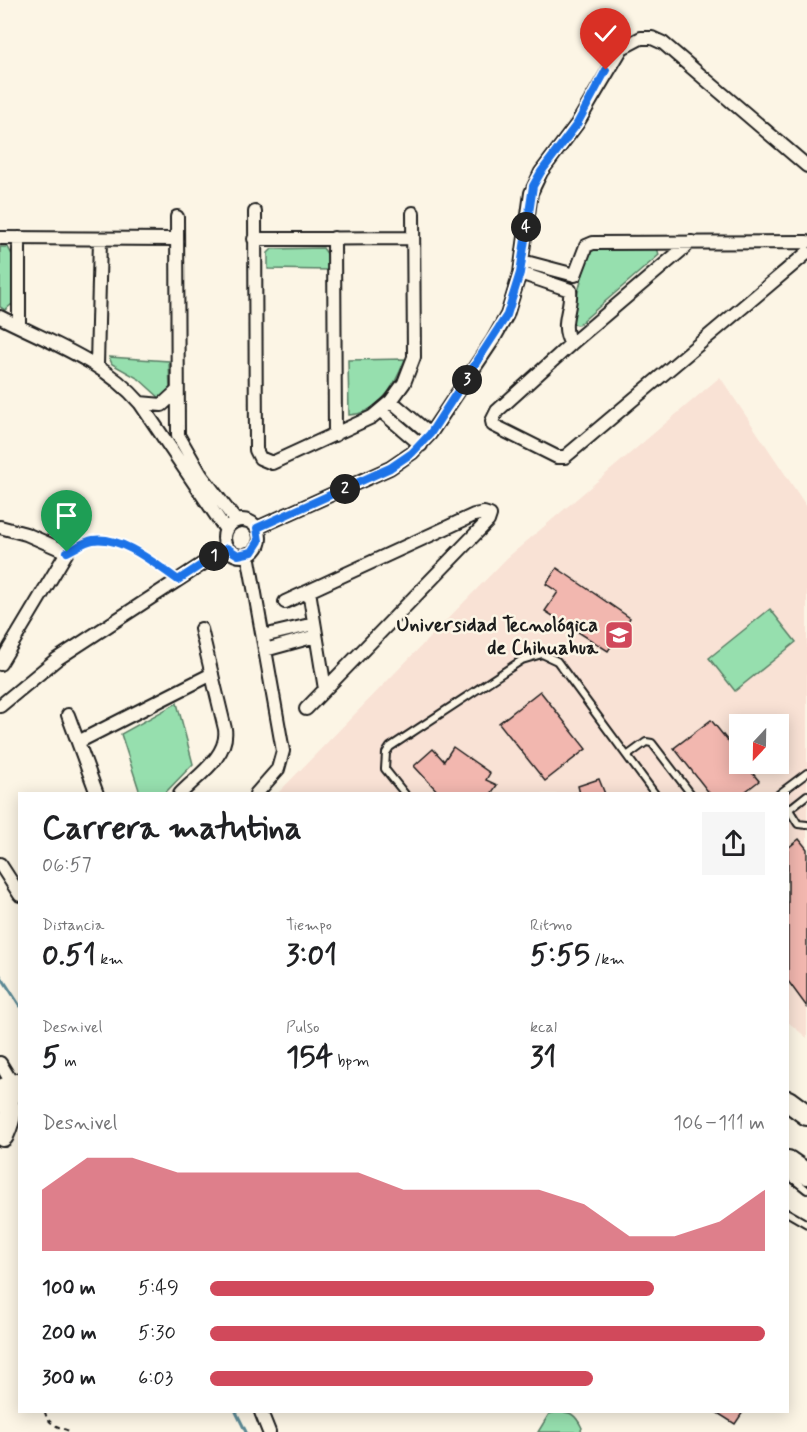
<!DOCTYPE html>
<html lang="es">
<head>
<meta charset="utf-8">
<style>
	body { margin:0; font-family:Mynerve,sans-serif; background:#f6f6f6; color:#202124; height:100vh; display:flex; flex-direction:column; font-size:22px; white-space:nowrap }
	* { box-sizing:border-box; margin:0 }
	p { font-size:20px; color:#757577 }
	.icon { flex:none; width:33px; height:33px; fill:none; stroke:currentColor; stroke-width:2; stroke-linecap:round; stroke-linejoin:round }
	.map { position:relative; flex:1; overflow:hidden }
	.details { position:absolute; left:18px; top:792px; width:771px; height:621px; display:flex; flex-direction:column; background:#fff; border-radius:0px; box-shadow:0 3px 15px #0003 }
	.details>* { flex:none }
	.needle { width:39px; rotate:202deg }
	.buttons { position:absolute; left:729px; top:714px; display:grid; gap:12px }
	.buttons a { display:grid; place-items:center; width:60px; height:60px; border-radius:0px; background:#fff; box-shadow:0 3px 15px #0003; font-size:30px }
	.pin { position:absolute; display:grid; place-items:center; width:51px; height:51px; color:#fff; margin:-62px -26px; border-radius:50% 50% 50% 0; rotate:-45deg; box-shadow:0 0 6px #0007 }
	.pin .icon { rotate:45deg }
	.km { position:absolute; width:30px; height:30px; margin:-15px; border-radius:50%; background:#222; color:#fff; font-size:16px; line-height:30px; text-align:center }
	.round { display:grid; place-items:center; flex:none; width:63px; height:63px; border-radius:0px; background:#f6f6f6 }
	.summary { display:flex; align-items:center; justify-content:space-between; height:102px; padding:0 24px }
	h1 { font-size:33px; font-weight:800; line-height:45px }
	.metrics { display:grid; grid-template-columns:repeat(3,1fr); gap:9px; height:102px; padding:6px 24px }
	.metrics div { display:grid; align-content:center }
	.metrics b { font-size:30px; font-weight:800 }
	.metrics small { font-size:16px; font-weight:400 }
	.metrics p { font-size:16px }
	.chart { height:168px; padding:12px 24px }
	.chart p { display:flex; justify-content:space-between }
	.chart svg { width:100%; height:108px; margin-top:6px; fill:#d1495b; opacity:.7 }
	ul { padding:0 24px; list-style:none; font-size:20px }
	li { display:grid; grid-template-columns:96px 72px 1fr; align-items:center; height:45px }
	li i { height:15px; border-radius:8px; background:#d1495b }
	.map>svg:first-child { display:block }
	.built { fill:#f9e2d5; fill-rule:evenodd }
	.green { fill:#96dfae; stroke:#597e65; stroke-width:1.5 }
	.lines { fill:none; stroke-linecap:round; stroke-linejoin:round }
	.stream { stroke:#5b8995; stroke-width:3 }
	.building { fill:#f2b7af; stroke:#1c1c1c; stroke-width:1.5 }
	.lane-casing { stroke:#1c1c1c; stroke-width:10 }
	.street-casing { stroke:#1c1c1c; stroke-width:16 }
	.primary-casing { stroke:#1c1c1c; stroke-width:24 }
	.path { stroke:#1c1c1c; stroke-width:2; stroke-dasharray:4.5 4.5; stroke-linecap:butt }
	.lane { stroke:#fcf5e5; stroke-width:6 }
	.street { stroke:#fcf5e5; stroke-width:12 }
	.primary { stroke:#fcf5e5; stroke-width:20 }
	.route-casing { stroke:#fff; stroke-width:12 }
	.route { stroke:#1a73e8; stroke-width:8 }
	.labels { text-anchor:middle; stroke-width:5; stroke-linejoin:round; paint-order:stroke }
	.poi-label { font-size:20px; font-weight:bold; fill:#1c1c1c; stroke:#fcf5e5; text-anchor:end }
</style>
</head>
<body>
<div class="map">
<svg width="807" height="1432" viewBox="0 0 807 1432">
	<rect width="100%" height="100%" fill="#fcf5e5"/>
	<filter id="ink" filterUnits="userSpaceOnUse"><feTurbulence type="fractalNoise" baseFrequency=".0167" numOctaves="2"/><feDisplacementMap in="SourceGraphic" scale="12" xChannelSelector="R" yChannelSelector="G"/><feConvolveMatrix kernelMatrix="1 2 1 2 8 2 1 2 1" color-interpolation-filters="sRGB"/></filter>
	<g filter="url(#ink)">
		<path class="built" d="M720 377 807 507V1038L788 1022V794H277L507 558ZM740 724H778V764H740Z"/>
		<path class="green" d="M0 247H8L12 255V304L5 310 0 307Z
			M657 247 659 255 578 325 573 324 572 315 588 254 594 249Z
			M323 248 328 255 329 270 268 269V253L272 249Z
			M109 357 169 361 170 392 161 399 139 379 112 364Z
			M405 359C396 384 379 414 349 415L348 360Z
			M770 609 796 642 735 691 709 658Z
			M177 703 193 764 165 793H140L121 734Z
			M556 1412C571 1411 576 1415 582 1428L580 1432H538L549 1414Z"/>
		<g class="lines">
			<path class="stream" d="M0 975 20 1006
				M236 1412 246 1432"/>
		</g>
		<path class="building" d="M557 568 630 618 608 651 545 611 558 592 546 584Z
			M540 691 586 749 545 781 499 723Z
			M711 720 740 756V764H745L759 781 742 794H710L674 748Z
			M453 747 490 773 486 780 497 785 491 794H440L414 766 433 749 444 761Z
			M599 779 605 794H580L578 786Z
			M799 839 807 849V1007L788 981V848Z
			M716 1412H743L735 1424Z"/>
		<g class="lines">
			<g class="lane-casing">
				<path id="lane" d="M627 756 646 742 652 743 691 794
					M405 794 385 769 386 753 390 747 522 660 542 654 557 661 655 794
					M779 794 807 773
					M788 808 798 824 807 825
					M788 810 807 795
					M788 1175 807 1190
					M788 1213 807 1224"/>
			</g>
			<g class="street-casing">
				<path id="street" d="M255 212 256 450 260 458 272 463 372 417 391 401 404 383 414 357 413 213
					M177 217 178 435 201 475 236 521
					M0 238 176 239
					M19 238V326
					M334 238 335 435
					M254 239 413 238
					M691 242 571 344 497 411 492 421 493 425 557 457H565L807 253
					M522 261 575 275 586 246 593 243 807 242
					M520 273 570 290C572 310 559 324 571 344
					M0 317C49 342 104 361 140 403L226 530
					M97 365 100 239
					M391 401 430 434
					M140 403 162 405 176 392
					M381 411 421 445
					M224 538a18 18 0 1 1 36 0a18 18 0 1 1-36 0Z
					M0 527 26 534 67 552 0 664
					M257 528 390 468 412 453 430 434 493 340 507 315 520 273 531 193 541 172 577 124 622 48 641 38H652L663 43 807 166
					M248 554 283 751 278 769 256 794
					M309 591 325 689
					M285 602 474 515 484 513 490 515 488 521 306 709
					M263 636 314 624
					M265 650 316 636
					M0 706 57 659 227 548
					M68 715 97 794
					M78 742 212 674
					M180 794C197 776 229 756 225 729L201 629
					M0 864 20 895
					M0 1063 20 1096
					M261 1412 269 1432"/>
			</g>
			<g class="primary-casing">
				<path id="primary" d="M0 1090 20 1083
					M0 1095C16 1106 10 1120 3 1136
					M788 1101 807 1115
					M788 1161 807 1174"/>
			</g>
			<path class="path" d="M76 548 93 540 119 544 168 573
				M45 1412C48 1426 60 1427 72 1432"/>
			<use href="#lane" class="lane"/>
			<use href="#street" class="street"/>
			<use href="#primary" class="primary"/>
		</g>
	</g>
	<g class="lines" filter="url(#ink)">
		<g class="route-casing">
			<path id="route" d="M67 552C74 549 85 541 93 540 123 536 155 564 178 580L227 548 238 555 252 552 259 541 257 528 390 468 412 453 430 434 507 315 520 273 533 186 541 172 577 124 606 70"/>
		</g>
		<use href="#route" class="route"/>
	</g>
	<defs>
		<g id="university-square" transform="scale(1.5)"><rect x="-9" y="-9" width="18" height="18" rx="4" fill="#d1495b" stroke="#fcf5e5"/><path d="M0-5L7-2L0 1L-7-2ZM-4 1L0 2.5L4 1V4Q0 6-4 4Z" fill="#fff"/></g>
	</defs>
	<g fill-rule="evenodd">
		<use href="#university-square" x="619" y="635"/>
	</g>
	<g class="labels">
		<g class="poi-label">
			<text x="598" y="631">Universidad Tecnológica<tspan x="598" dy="23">de Chihuahua</tspan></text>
		</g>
	</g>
</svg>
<div class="buttons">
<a><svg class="needle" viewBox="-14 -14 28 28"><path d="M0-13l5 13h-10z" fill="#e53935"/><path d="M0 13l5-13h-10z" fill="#757577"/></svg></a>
</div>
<div class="pin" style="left:67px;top:552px;background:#1e9e55"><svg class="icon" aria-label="arrive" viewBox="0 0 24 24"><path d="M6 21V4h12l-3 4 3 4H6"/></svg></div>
<div class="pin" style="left:606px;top:70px;background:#d93025"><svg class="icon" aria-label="check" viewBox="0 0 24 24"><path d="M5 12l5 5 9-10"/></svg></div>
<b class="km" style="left:214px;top:556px">1</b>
<b class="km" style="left:345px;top:489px">2</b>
<b class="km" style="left:467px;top:380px">3</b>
<b class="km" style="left:526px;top:227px">4</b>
<section class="details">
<div class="summary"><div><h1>Carrera matutina</h1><p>06:57</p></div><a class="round"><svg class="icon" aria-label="share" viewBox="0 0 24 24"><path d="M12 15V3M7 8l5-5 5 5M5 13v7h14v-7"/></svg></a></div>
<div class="metrics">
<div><p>Distancia</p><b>0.51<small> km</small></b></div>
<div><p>Tiempo</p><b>3:01</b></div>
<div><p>Ritmo</p><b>5:55<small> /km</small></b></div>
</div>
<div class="metrics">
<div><p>Desnivel</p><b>5<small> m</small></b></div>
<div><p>Pulso</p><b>154<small> bpm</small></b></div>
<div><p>kcal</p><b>31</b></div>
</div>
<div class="chart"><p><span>Desnivel</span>106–111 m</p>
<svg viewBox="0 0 160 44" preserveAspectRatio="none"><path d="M0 44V19L10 6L20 6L30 12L40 12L50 12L60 12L70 12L80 19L90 19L100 19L110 19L120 25L130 38L140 38L150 32L160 19V44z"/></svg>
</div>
<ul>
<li><b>100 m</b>5:49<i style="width:80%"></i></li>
<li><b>200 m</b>5:30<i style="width:100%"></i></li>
<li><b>300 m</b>6:03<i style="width:69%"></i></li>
</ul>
</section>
</div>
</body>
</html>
